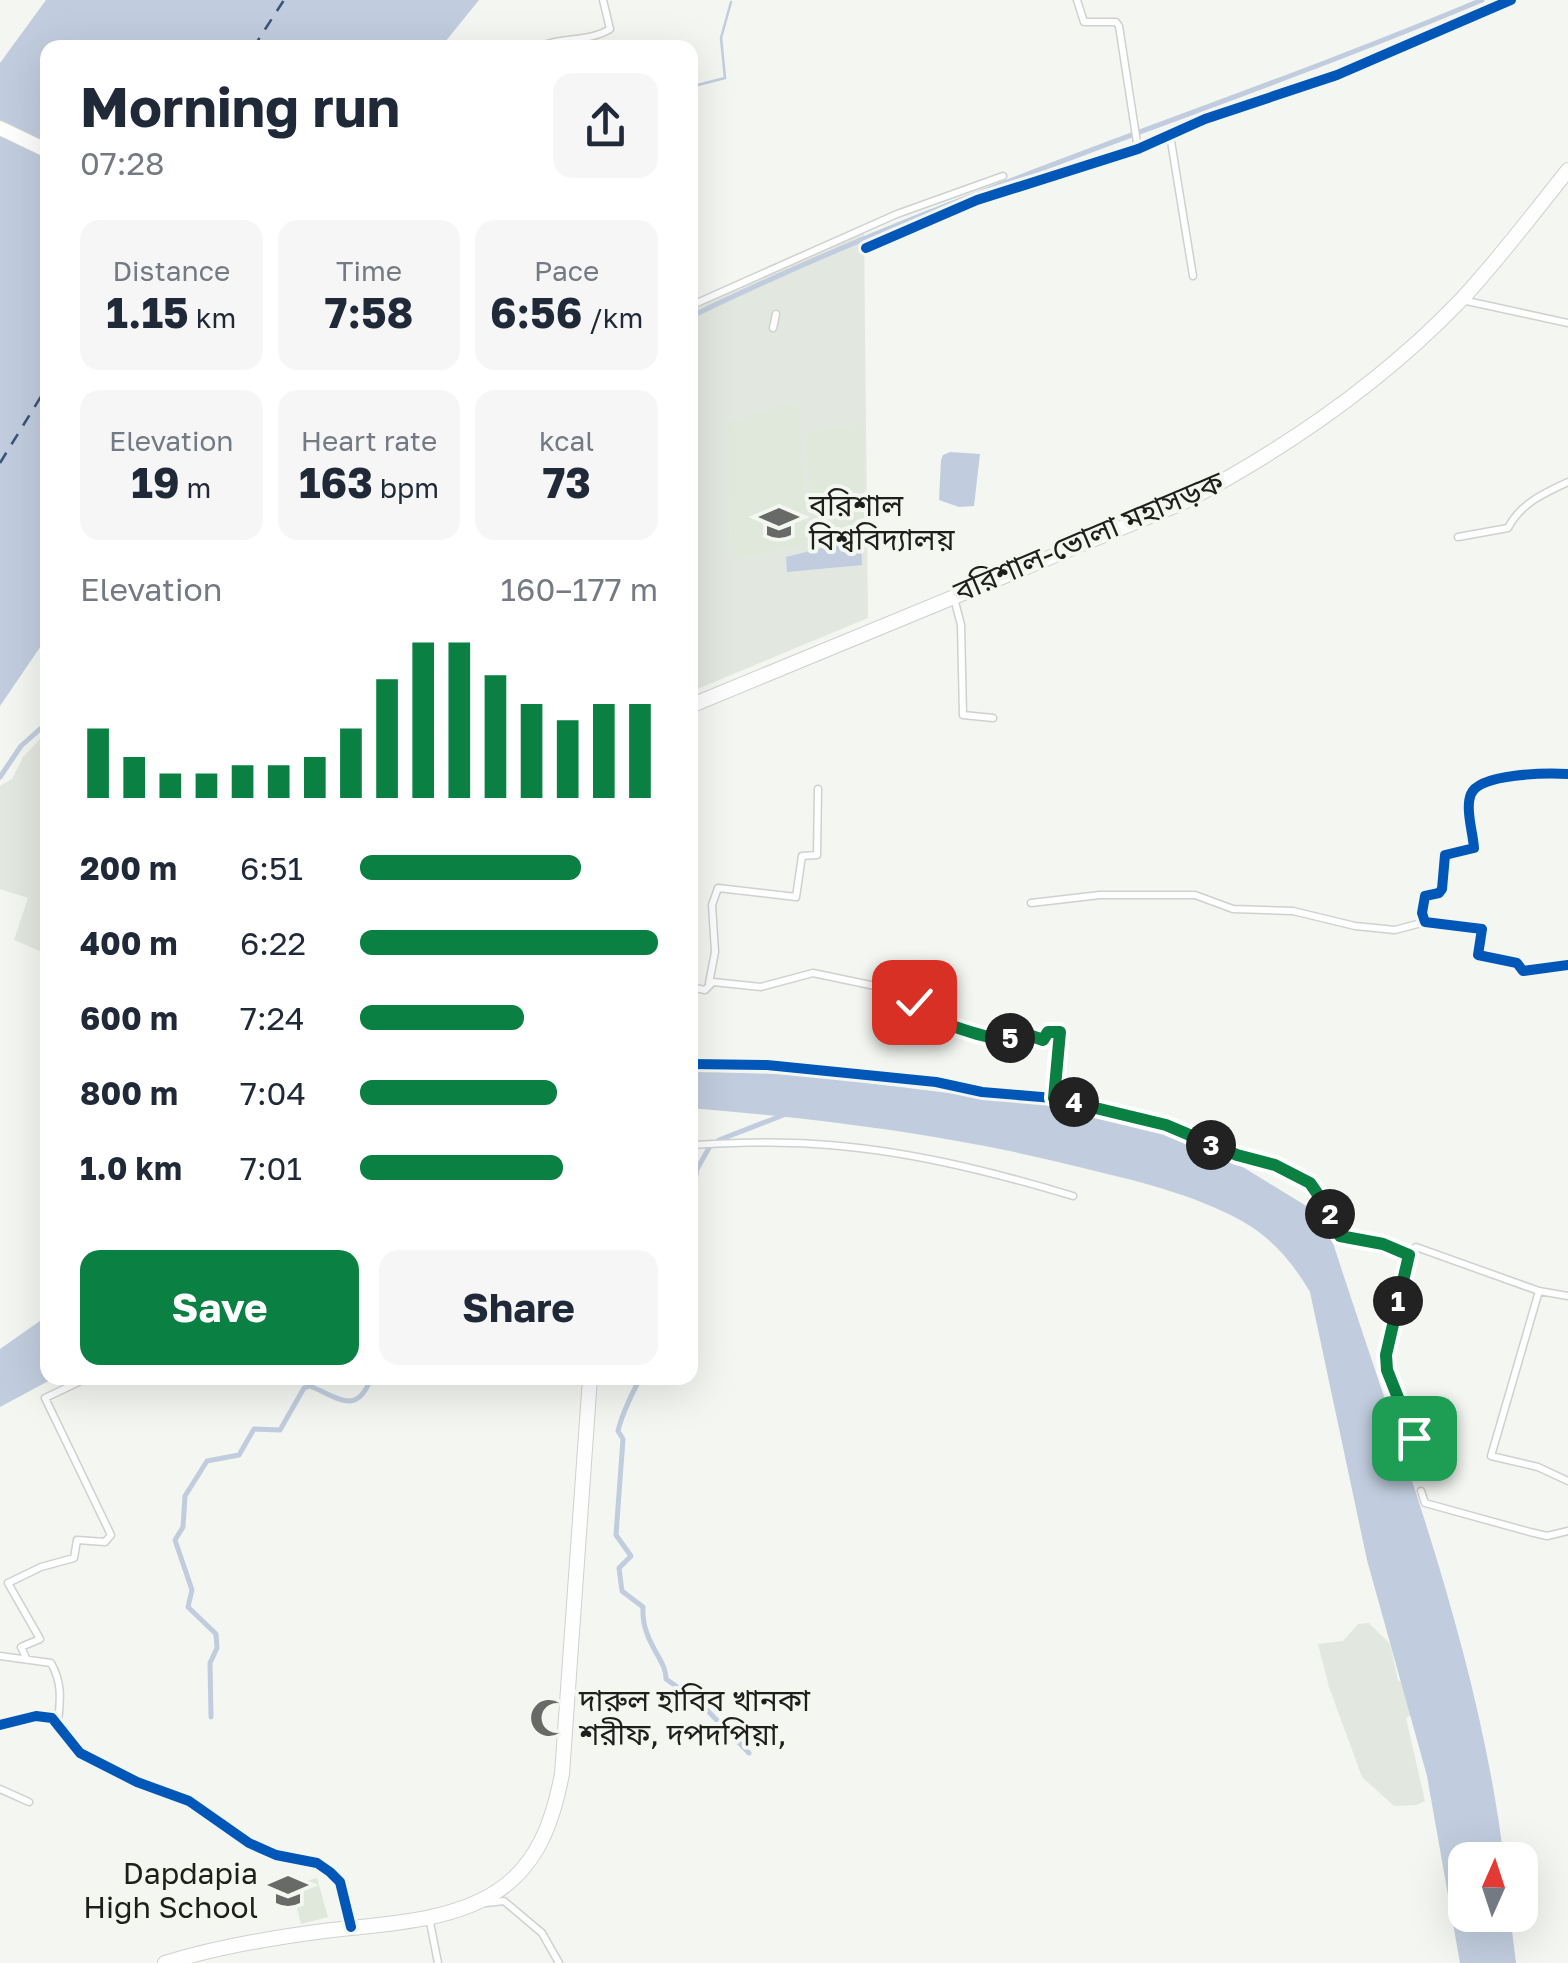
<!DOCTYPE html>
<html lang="en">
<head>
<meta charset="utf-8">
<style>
	body { margin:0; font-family:"Golos Text","Noto Sans Bengali",sans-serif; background:#f6f6f7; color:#1f2937; height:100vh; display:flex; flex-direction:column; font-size:38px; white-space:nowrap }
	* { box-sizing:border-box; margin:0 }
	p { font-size:32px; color:#747a83 }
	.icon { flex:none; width:55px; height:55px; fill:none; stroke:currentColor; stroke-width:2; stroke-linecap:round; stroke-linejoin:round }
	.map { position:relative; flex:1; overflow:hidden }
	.side { position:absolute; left:40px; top:40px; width:658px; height:1345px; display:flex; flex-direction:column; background:#fff; border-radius:20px; box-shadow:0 10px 40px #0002 }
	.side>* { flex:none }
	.needle { width:65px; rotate:3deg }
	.tools { position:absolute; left:1448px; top:1842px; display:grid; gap:20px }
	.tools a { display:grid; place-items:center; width:90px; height:90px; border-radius:20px; background:#fff; box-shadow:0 10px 40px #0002; font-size:50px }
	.pin { position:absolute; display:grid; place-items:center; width:85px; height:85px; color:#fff; margin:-42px; border-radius:20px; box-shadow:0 5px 15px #0006 }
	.km { position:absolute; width:50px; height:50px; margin:-25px; border-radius:50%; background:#222; color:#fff; font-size:28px; line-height:50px; text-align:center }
	.round { display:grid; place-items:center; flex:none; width:105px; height:105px; border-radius:20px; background:#f6f6f7 }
	.overview { display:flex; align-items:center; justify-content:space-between; height:170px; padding:0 40px }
	h1 { font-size:55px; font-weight:700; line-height:75px }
	.stats { display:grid; grid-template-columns:repeat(3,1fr); gap:15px; height:170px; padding:10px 40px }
	.stats div { display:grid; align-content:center; border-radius:20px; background:#f6f6f7; text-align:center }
	.stats b { font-size:42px; font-weight:700 }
	.stats small { font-size:28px; font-weight:400 }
	.stats p { font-size:28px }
	.chart { height:280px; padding:20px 40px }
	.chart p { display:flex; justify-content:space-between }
	.chart svg { width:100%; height:180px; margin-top:10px; stroke:#0b8043; stroke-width:6 }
	.primary-button { display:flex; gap:20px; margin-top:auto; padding:20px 40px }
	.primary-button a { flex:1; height:115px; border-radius:20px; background:#0b8043; color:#fff; font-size:40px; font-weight:700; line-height:115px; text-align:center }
	.primary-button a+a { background:#f6f6f7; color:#1f2937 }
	ul { padding:0 40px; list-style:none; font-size:32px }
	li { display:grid; grid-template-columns:160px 120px 1fr; align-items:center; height:75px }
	li i { height:25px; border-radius:12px; background:#0b8043 }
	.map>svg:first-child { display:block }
	.built { fill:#e2e8df }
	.green { fill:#e0e7db }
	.water { fill:#c1cdde }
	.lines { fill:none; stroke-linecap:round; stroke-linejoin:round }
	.stream { stroke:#c1cdde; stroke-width:2.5 }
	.canal { stroke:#c1cdde; stroke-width:5 }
	.ferry { stroke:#3b5279; stroke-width:2.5; stroke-dasharray:12 10; stroke-linecap:butt }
	.street-casing { stroke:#cfd1ce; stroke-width:9 }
	.highway-casing { stroke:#cfd1ce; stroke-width:16 }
	.street { stroke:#fdfefd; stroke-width:6 }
	.highway { stroke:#fdfefd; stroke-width:14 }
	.cycleway-casing { stroke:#f3f7f0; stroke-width:16 }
	.cycleway { stroke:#0057b8; stroke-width:10 }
	.route-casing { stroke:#fff; stroke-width:20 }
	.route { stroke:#0b8043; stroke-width:12 }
	.labels { text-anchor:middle; stroke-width:8; stroke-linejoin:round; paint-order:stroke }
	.poi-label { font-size:30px; fill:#1d1f1c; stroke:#f3f7f0; text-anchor:start }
	.street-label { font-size:30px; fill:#1d1f1c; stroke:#f3f7f0 }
</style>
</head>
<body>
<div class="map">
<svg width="1568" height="1963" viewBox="0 0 1568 1963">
	<rect width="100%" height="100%" fill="#f3f6f1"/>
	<path class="built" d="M864 231 868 618 690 692V308Z
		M41 738 48 740 47 954 14 940 28 898 0 889V786L12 779 23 757Z
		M1369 1623 1390 1644 1398 1680 1412 1691 1415 1713 1406 1718 1425 1801 1416 1805 1394 1806 1362 1777 1329 1687 1318 1644 1343 1641 1358 1624Z"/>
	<path class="green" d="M793 402H798L807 544 733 560 728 422Z
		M863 424 865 527 814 541 806 433Z
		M317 1878 328 1917 301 1924 291 1885Z"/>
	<path class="water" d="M46 0H479L441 47 48 48 47 637 0 706V63Z
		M950 452 980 454 974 506 959 507 939 500 941 460 943 455Z
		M861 538 862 565 787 572 786 557Z
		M690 1071 802 1075 1096 1111 1172 1133 1233 1161 1313 1210 1333 1243C1398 1445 1478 1647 1504 1860H1465V1915H1510L1516 1963H1460L1427 1776 1367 1560 1310 1292C1293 1263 1272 1238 1242 1221 1193 1194 1137 1181 1083 1168 954 1135 822 1119 690 1108Z
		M47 1316 48 1378H54L0 1407V1349Z"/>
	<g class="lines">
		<path class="stream" d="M690 87 725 78 721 38 731 2"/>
		<path class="canal" d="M690 317C946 192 1220 110 1482 0
			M0 777 21 746 48 722
			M719 1140 786 1114
			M690 1210 697 1169 709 1148
			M641 1378C634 1388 621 1417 618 1431L623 1439 616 1535 631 1556 619 1568 622 1591 643 1607C641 1642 667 1660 666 1679L700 1703 749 1753
			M211 1717 210 1663 217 1648 216 1634 188 1607 192 1590 175 1540 183 1527 185 1496 207 1461 239 1455 254 1429 280 1430 304 1388 310 1386C339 1398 357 1416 371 1378"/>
		<path class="ferry" d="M253 48 284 0
			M0 463 48 385"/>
		<g class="street-casing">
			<path id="street" d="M1077 0 1084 22H1116L1119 26 1138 149
				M536 48C561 36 588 43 610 29L603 0
				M1170 135 1193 276
				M866 248 977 200 1138 149 1205 119 1337 75 1511 0
				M1462 300 1568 323
				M690 306 897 214 1003 176
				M773 328 776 314
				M1458 537 1508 528C1520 504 1544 493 1568 482
				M954 598 961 625 963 715 993 718
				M1568 774C1547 773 1480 773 1471 794 1465 808 1473 833 1474 848L1445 855 1442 889 1439 893 1425 896 1422 913 1425 922 1482 929 1478 955 1517 963 1523 971 1568 965
				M1031 903 1100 895H1195L1233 909 1293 911 1355 926 1395 930 1425 922
				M709 983 715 952 712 905 718 888 796 897 802 856 817 855 818 789
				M690 987 705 990 713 982 761 987 813 973 880 987 914 1002 917 1017C950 1020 994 1051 1026 1033L1043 1040 1048 1032H1060L1053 1098
				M690 1064 767 1065 936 1082 982 1092 1053 1098 1166 1125 1237 1155 1275 1165 1310 1183 1329 1209 1339 1236 1383 1245 1409 1255 1386 1355 1387 1370 1414 1438 1417 1462 1435 1468
				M690 1145C731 1143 773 1141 814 1144 902 1149 990 1171 1073 1196
				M1416 1247 1539 1291
				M1568 1296 1539 1291 1491 1456 1538 1467 1568 1481
				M1421 1491 1425 1503 1530 1532 1547 1536 1568 1531
				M0 1656 51 1663C63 1684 60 1701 58 1723
				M26 1658 21 1647 40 1639 8 1583 41 1567 74 1558 77 1540 105 1542 111 1535 45 1398 87 1378
				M0 1725 36 1716 52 1718 80 1753 137 1782 189 1801 249 1843 276 1855 317 1863 330 1872 340 1882 350 1926
				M0 1789 29 1802
				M486 1903 504 1901 542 1933 559 1963
				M429 1917 438 1963"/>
		</g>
		<g class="highway-casing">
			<path id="highway" d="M0 128 48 151
				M690 706 1184 502C1285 449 1382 382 1461 300 1499 259 1533 214 1568 170
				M165 1963C217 1947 270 1938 324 1931 379 1924 448 1923 496 1892 538 1865 553 1821 562 1774L590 1378"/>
		</g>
		<use href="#street" class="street"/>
		<use href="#highway" class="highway"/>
		<g class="cycleway-casing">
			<path id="cycleway" d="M866 248 977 200 1138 149 1205 119 1337 75 1511 0
				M1568 774C1547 773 1480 773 1471 794 1465 808 1473 833 1474 848L1445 855 1442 889 1439 893 1425 896 1422 913 1425 922 1482 929 1478 955 1517 963 1523 971 1568 965
				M690 1064 767 1065 936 1082 982 1092 1053 1098 1166 1125 1237 1155 1275 1165 1310 1183 1329 1209 1339 1236 1383 1245 1409 1255 1386 1355 1387 1370 1414 1438 1417 1462 1435 1468
				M0 1725 36 1716 52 1718 80 1753 137 1782 189 1801 249 1843 276 1855 317 1863 330 1872 340 1882 351 1927"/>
		</g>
		<use href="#cycleway" class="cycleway"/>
	</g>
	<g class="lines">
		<g class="route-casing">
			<path id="route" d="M914 1002 917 1017C951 1020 994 1050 1026 1034L1043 1040 1048 1032H1060L1054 1098 1166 1125 1237 1155 1275 1165 1310 1183 1328 1209 1340 1236 1383 1244 1409 1255 1386 1355 1387 1370 1414 1438"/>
		</g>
		<use href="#route" class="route"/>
	</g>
	<defs>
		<g id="university-bare" transform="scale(3)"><path d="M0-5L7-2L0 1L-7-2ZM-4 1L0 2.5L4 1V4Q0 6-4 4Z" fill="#686a67" stroke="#f3f7f0" stroke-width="2.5" paint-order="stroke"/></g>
		<g id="mosque-bare" transform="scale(3)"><path d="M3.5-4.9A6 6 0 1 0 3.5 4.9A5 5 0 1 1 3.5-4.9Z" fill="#686a67" stroke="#f3f7f0" stroke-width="2.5" paint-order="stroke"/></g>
	</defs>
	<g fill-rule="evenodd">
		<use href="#university-bare" x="779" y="523"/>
		<use href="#mosque-bare" x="549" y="1718"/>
		<use href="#university-bare" x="288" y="1891"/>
	</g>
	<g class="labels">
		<g class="poi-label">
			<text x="809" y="516">বরিশাল<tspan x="809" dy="34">বিশ্ববিদ্যালয়</tspan></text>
			<text x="579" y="1711">দারুল হাবিব খানকা<tspan x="579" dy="34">শরীফ, দপদপিয়া,</tspan></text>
			<text x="258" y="1884" text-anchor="end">Dapdapia<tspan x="258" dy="34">High School</tspan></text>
		</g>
		<g class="street-label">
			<text transform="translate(1089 537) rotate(-23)" y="10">বরিশাল-ভোলা মহাসড়ক</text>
		</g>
	</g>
</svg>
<div class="tools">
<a><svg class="needle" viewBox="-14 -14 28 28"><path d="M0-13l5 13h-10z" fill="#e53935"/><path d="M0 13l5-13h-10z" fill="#747a83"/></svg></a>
</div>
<div class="pin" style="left:1414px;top:1438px;background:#1e9e55"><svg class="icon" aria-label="arrive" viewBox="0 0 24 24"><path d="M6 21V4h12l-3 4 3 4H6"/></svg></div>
<div class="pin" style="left:914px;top:1002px;background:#d93025"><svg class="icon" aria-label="check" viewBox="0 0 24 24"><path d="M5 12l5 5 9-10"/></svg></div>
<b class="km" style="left:1398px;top:1301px">1</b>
<b class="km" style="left:1330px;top:1214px">2</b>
<b class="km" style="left:1211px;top:1145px">3</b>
<b class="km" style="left:1074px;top:1102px">4</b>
<b class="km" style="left:1010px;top:1038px">5</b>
<section class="side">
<div class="overview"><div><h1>Morning run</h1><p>07:28</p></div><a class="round"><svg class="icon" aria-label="share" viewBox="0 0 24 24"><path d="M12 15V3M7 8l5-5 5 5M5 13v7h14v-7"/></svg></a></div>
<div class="stats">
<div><p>Distance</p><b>1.15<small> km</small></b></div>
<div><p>Time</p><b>7:58</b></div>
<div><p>Pace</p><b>6:56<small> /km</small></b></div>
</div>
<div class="stats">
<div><p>Elevation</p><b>19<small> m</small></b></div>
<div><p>Heart rate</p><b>163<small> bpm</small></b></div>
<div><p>kcal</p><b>73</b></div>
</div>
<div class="chart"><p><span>Elevation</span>160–177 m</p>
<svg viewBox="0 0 160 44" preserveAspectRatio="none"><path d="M5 44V27M15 44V34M25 44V38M35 44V38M45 44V36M55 44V36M65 44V34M75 44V27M85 44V15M95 44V6M105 44V6M115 44V14M125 44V21M135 44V25M145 44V21M155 44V21"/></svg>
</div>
<ul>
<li><b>200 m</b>6:51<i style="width:74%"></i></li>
<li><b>400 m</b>6:22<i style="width:100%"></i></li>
<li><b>600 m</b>7:24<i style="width:55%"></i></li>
<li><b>800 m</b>7:04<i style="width:66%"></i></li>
<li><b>1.0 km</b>7:01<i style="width:68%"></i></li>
</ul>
<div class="primary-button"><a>Save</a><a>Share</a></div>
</section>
</div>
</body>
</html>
